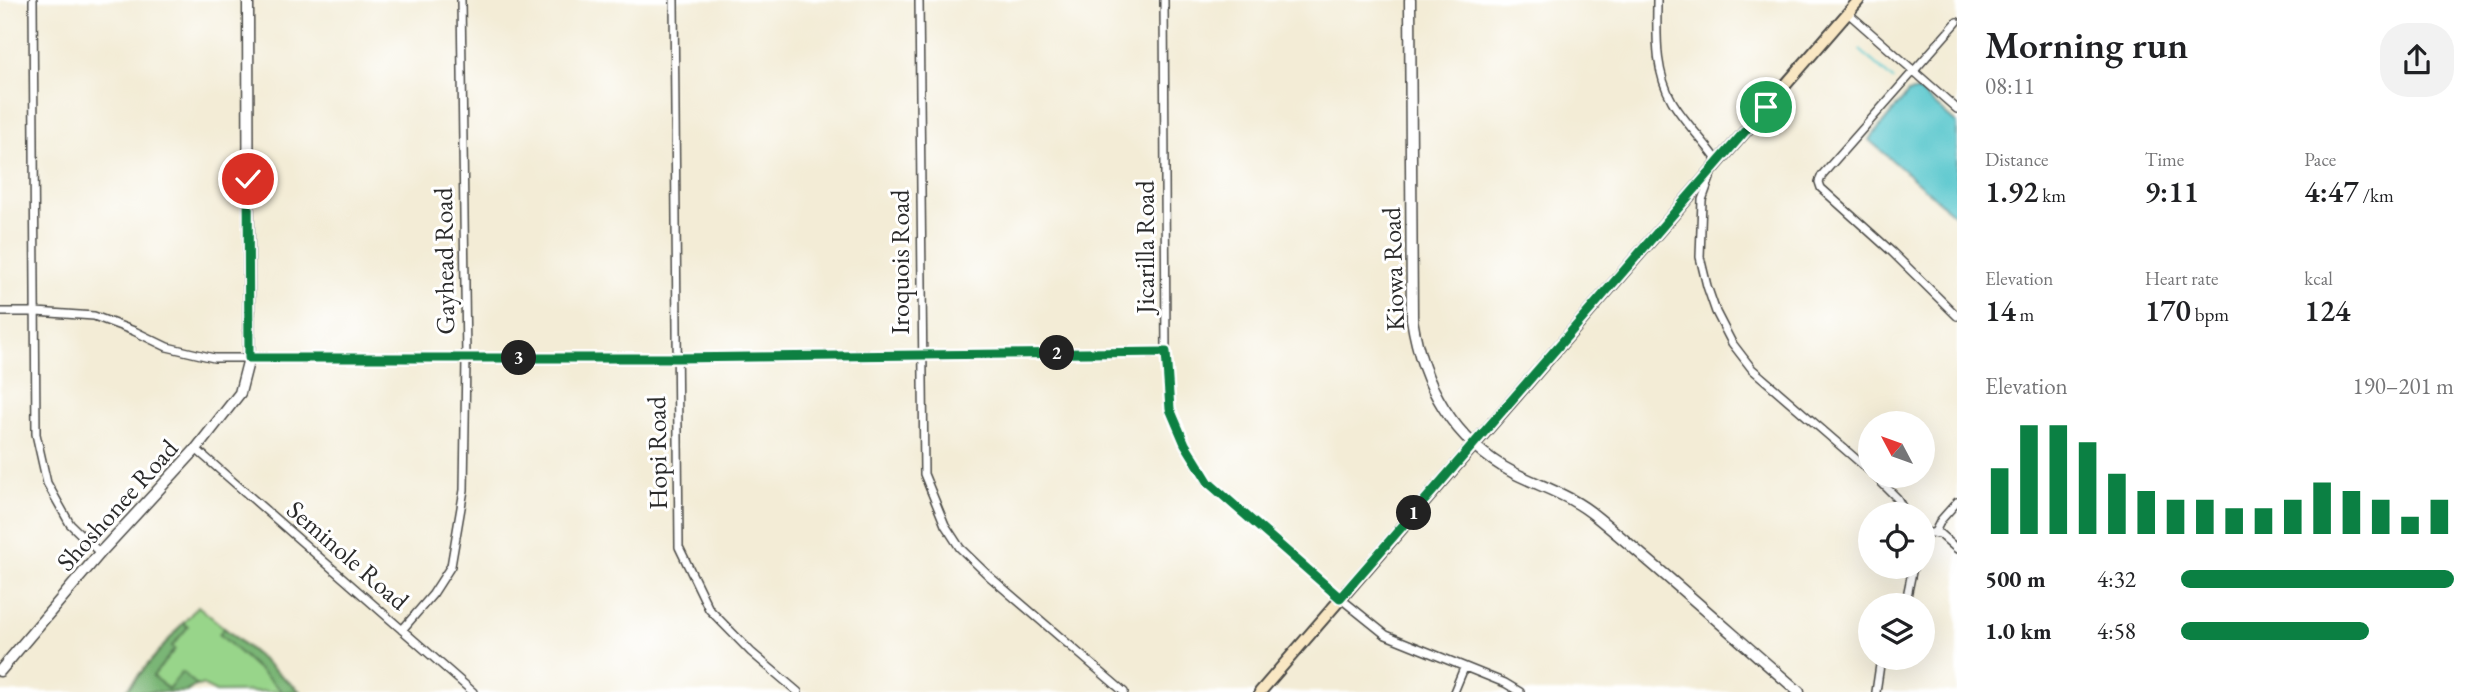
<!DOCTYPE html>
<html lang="en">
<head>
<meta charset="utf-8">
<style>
	body { margin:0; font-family:"EB Garamond",serif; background:#f2f2f2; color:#202124; height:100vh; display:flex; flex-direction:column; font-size:26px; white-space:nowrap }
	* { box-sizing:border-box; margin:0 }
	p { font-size:23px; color:#757577 }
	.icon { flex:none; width:38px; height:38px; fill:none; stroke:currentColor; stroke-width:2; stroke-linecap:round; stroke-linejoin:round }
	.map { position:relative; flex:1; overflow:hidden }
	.panel { display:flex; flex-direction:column; background:#fff; width:525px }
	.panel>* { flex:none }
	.needle { width:46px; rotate:311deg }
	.controls { position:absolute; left:1858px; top:411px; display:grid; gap:14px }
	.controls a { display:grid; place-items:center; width:77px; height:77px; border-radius:50%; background:#fff; box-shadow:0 7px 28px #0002; font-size:35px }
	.pin { position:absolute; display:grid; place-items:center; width:60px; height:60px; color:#fff; margin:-30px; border:4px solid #fff; border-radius:50%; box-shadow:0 2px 7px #0007 }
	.km { position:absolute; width:35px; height:35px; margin:-18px; border-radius:50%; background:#222; color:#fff; font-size:19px; line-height:35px; text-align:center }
	.round { display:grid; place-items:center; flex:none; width:74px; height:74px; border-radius:28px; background:#f2f2f2 }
	.summary { display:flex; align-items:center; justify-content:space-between; height:119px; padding:0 28px }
	h1 { font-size:38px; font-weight:600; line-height:52px }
	.figures { display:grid; grid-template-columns:repeat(3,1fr); gap:10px; height:119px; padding:7px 28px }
	.figures div { display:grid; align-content:center }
	.figures b { font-size:30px; font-weight:600 }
	.figures small { font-size:19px; font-weight:400 }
	.figures p { font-size:19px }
	.chart { height:196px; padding:14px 28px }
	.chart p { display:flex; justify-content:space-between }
	.chart svg { width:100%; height:126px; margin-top:7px; stroke:#0b8043; stroke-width:6 }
	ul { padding:0 28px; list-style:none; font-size:23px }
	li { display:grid; grid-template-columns:112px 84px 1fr; align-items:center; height:52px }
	li i { height:18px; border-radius:9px; background:#0b8043 }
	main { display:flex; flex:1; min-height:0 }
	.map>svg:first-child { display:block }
	.green { fill:#98d58a; stroke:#62805a; stroke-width:2 }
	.forest { fill:#7ab676; stroke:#527050; stroke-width:2 }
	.water { fill:#5bc8ce; stroke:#437a7c; stroke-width:2 }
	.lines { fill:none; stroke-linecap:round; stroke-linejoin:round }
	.stream { stroke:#5bc8ce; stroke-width:2 }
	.minor-casing { stroke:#494845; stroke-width:10 }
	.tertiary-casing { stroke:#494845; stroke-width:13 }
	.secondary-casing { stroke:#494845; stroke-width:14 }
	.minor { stroke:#fff; stroke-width:7 }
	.tertiary { stroke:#fff; stroke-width:10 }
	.secondary { stroke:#f9e7c3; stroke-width:10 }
	.route-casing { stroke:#fff; stroke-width:14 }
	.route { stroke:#0b8043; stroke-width:9 }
	.labels { text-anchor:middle; stroke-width:6; stroke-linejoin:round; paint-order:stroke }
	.street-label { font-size:26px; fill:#2b2b2b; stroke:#fff }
</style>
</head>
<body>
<main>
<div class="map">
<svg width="1957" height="692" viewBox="0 0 1957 692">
	<rect width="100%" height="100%" fill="#fff"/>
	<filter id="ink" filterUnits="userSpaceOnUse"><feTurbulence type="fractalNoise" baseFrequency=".0143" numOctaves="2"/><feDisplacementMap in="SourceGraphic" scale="14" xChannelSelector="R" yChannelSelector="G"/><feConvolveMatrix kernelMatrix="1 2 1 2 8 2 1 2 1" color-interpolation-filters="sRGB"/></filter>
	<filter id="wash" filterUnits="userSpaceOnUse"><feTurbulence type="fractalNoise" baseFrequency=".00686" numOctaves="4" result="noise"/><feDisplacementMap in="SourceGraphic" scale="28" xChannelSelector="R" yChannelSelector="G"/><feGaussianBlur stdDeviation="1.57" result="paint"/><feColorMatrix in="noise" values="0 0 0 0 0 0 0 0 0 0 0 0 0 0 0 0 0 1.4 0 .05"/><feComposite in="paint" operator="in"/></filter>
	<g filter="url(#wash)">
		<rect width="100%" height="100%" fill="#f3ecd6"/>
		<path class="green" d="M198 606 300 691 216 692 202 685 193 687 187 692H124Z"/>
		<path class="forest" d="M183 623 188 627 172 646 175 649 153 676 168 689 182 672 197 685 185 692H125Z
			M224 628 299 691 283 692 219 634Z"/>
		<path class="water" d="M1919 91 1957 124V217L1869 140 1908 93Z"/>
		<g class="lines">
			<path class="stream" d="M1860 50 1893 80"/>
		</g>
	</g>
	<g filter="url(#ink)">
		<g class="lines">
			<g class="minor-casing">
				<path id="minor" d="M33 0 36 434 47 483 70 524 100 553
					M674 0 679 547 709 609 751 652 798 692
					M919 0 924 474 945 525 960 548 989 576 1124 692
					M1164 0 1166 352 1170 409 1185 445 1209 483 1340 598 1386 635 1505 683 1520 692
					M1657 0C1657 34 1654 70 1672 101 1683 120 1701 138 1715 157L1718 164
					M1848 13 1957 109
					M1957 22 1822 175 1819 182 1821 188 1892 252 1957 316
					M1710 178 1702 200 1700 257 1707 286 1716 312 1732 343 1752 369 1871 472
					M0 312H36L94 316 134 331 167 347 214 358H677L1166 352
					M196 449 473 692
					M1875 476 1897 498 1906 514
					M1923 532 1940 534 1957 549
					M1935 532 1941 520 1957 502
					M1905 606 1913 567
					M402 630 433 594 451 566 464 490 466 358 461 0
					M1454 692 1464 668
					M1876 692 1881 658"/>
			</g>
			<g class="tertiary-casing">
				<path id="tertiary" d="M1410 0 1412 319C1422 384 1453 441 1514 473 1544 488 1571 495 1598 518 1666 574 1732 634 1799 692
					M0 671 100 553 196 449 240 393 249 358 248 0"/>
			</g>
			<g class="secondary-casing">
				<path id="secondary" d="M1260 692 1859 0"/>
			</g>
			<use href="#minor" class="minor"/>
			<use href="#tertiary" class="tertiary"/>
			<use href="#secondary" class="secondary"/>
		</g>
	</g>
	<g class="lines" filter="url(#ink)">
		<g class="route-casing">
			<path id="route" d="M248 179 249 358H677L1166 352 1170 409 1185 444 1209 483 1340 598 1766 107"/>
		</g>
		<use href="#route" class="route"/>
	</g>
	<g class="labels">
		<g class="street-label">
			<text transform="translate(1145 247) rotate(-90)" y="9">Jicarilla Road</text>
			<text transform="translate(444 261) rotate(-91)" y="9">Gayhead Road</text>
			<text transform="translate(900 262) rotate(-90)" y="9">Iroquois Road</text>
			<text transform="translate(1393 269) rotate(-92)" y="9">Kiowa Road</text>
			<text transform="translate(657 453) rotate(-91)" y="9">Hopi Road</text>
			<text transform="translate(117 505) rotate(-48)" y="9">Shoshonee Road</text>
			<text transform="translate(348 555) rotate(41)" y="9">Seminole Road</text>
		</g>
	</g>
</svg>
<div class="controls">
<a><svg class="needle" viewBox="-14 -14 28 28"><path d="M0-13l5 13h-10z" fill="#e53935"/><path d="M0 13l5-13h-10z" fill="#757577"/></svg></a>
<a><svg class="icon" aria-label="locate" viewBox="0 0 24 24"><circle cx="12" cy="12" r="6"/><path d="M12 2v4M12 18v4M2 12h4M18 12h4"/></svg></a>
<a><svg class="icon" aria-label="layers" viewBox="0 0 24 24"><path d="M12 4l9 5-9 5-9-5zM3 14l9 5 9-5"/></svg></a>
</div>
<div class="pin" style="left:1766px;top:107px;background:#1e9e55"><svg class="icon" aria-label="arrive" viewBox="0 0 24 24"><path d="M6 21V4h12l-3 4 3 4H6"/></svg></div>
<div class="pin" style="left:248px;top:179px;background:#d93025"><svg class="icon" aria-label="check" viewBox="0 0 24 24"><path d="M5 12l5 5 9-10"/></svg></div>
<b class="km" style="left:1414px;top:513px">1</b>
<b class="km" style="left:1057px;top:353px">2</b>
<b class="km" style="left:519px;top:358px">3</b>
</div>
<section class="panel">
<div class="summary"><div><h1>Morning run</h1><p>08:11</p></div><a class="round"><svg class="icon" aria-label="share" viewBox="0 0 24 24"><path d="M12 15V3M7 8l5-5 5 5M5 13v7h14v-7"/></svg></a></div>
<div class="figures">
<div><p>Distance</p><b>1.92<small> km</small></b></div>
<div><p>Time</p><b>9:11</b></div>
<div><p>Pace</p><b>4:47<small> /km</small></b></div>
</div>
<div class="figures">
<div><p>Elevation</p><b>14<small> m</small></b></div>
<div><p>Heart rate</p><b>170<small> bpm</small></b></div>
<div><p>kcal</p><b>124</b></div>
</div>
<div class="chart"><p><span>Elevation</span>190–201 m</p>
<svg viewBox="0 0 160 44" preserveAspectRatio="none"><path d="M5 44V21M15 44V6M25 44V6M35 44V12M45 44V23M55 44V29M65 44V32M75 44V32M85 44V35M95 44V35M105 44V32M115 44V26M125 44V29M135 44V32M145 44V38M155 44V32"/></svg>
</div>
<ul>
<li><b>500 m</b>4:32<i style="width:100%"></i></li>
<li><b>1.0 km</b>4:58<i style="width:69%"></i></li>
</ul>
</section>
</main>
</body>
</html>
